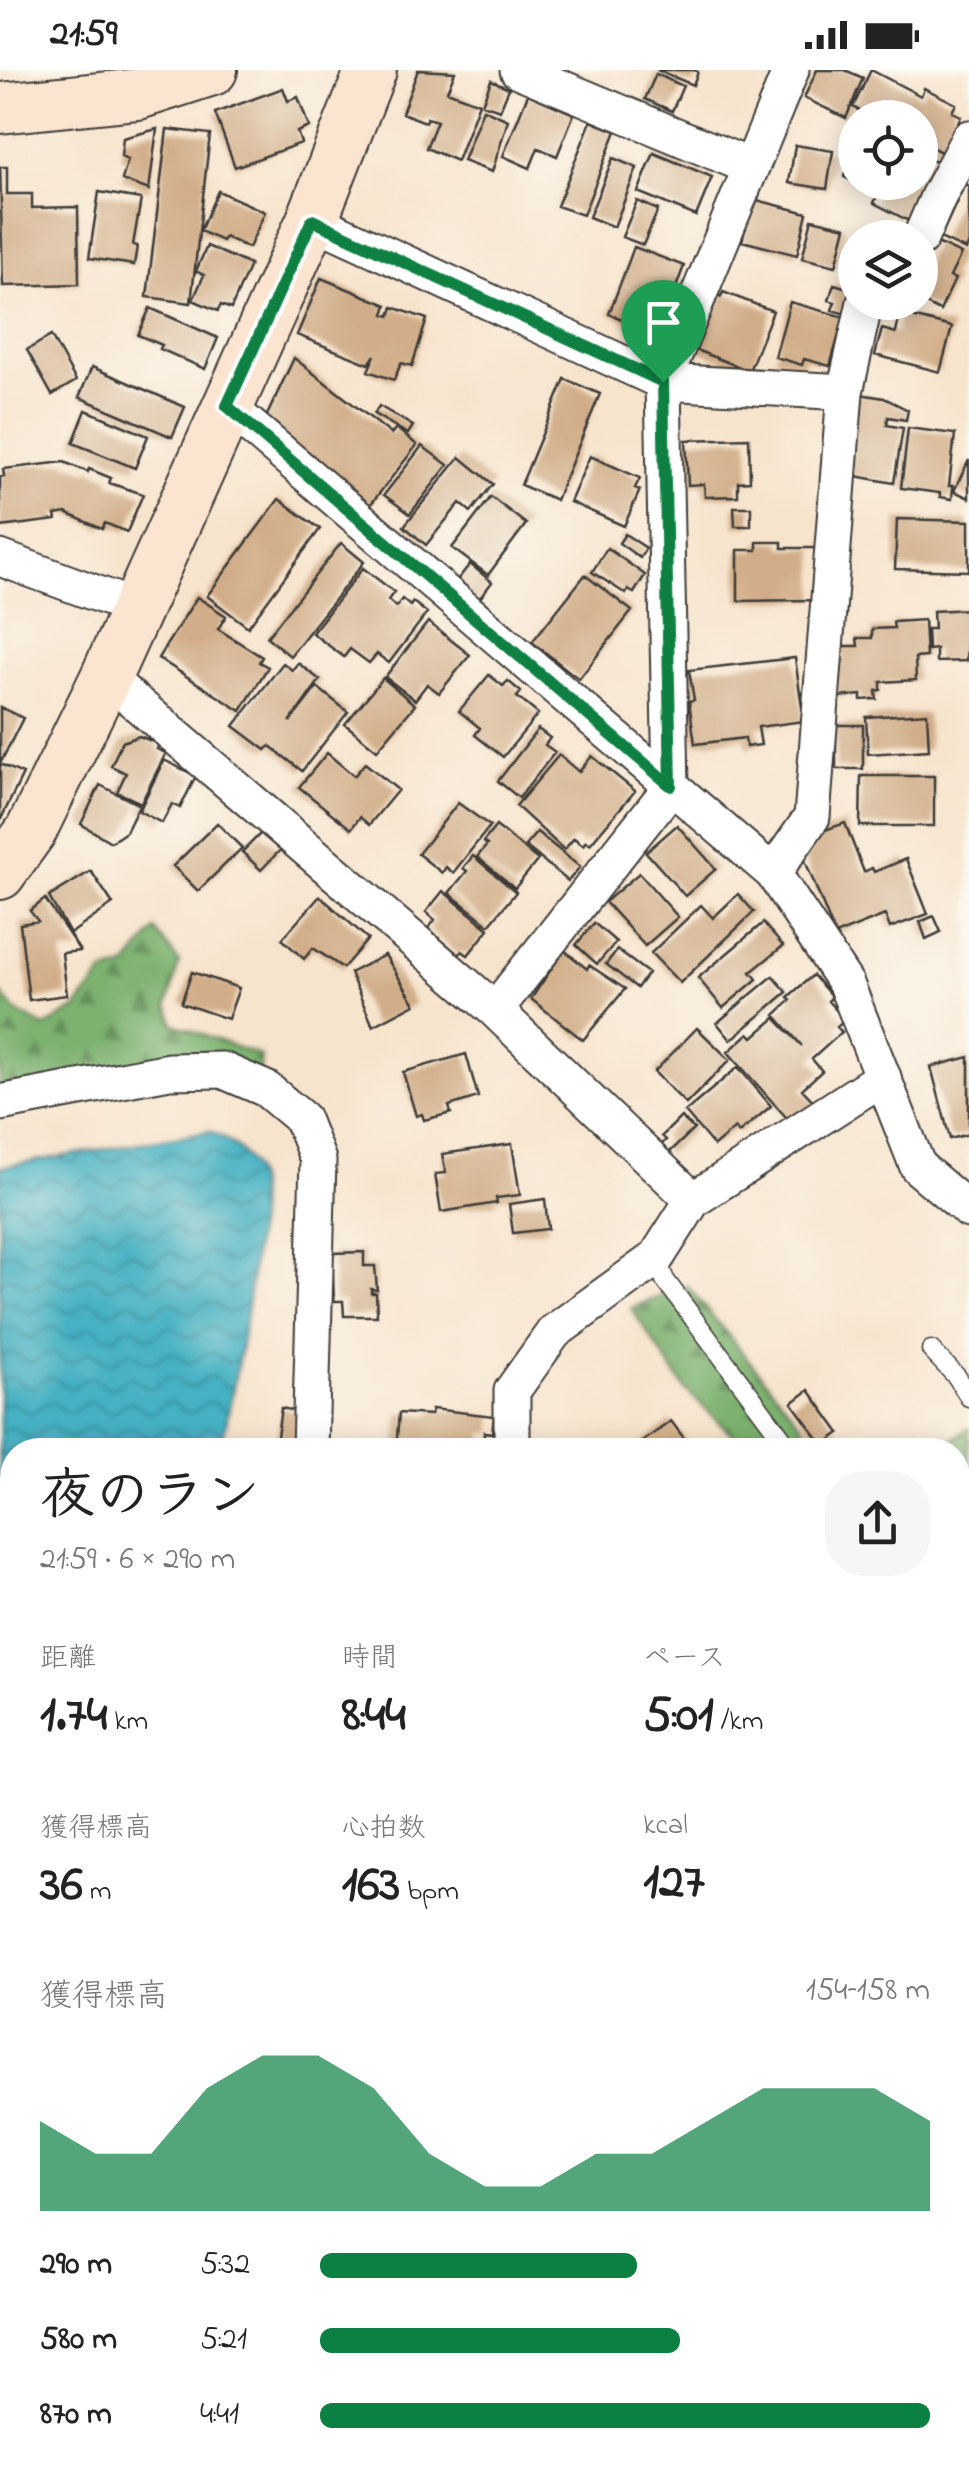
<!DOCTYPE html>
<html lang="ja">
<head>
<meta charset="utf-8">
<style>
	body { margin:0; font-family:"Indie Flower","Klee One",sans-serif; background:#f6f6f6; color:#222; height:100vh; display:flex; flex-direction:column; font-size:38px; white-space:nowrap }
	* { box-sizing:border-box; margin:0 }
	p { font-size:32px; color:#767676 }
	.icon { flex:none; width:55px; height:55px; fill:none; stroke:currentColor; stroke-width:2; stroke-linecap:round; stroke-linejoin:round }
	.map { position:relative; flex:1; overflow:hidden }
	.drawer { position:absolute; left:0px; top:1368px; width:970px; height:1038px; display:flex; flex-direction:column; background:#fff; border-radius:40px 40px 0 0; box-shadow:0 5px 25px #0003 }
	.drawer>* { flex:none }
	.controls { position:absolute; left:838px; top:30px; display:grid; gap:20px }
	.controls a { display:grid; place-items:center; width:100px; height:100px; border-radius:50%; background:#fff; box-shadow:0 5px 25px #0003; font-size:50px }
	.pin { position:absolute; display:grid; place-items:center; width:85px; height:85px; color:#fff; margin:-102px -42px; border-radius:50% 50% 50% 0; rotate:-45deg; box-shadow:0 0 10px #0007 }
	.pin .icon { rotate:45deg }
	.round { display:grid; place-items:center; flex:none; width:105px; height:105px; border-radius:40px; background:#f6f6f6 }
	.headline { display:flex; align-items:center; justify-content:space-between; height:170px; padding:0 40px }
	h1 { font-size:55px; font-weight:700; line-height:75px }
	.metrics { display:grid; grid-template-columns:repeat(3,1fr); gap:15px; height:170px; padding:10px 40px }
	.metrics div { display:grid; align-content:center }
	.metrics b { font-size:50px; font-weight:700 }
	.metrics small { font-size:28px; font-weight:400 }
	.metrics p { font-size:28px }
	.chart { height:280px; padding:20px 40px }
	.chart p { display:flex; justify-content:space-between }
	.chart svg { width:100%; height:180px; margin-top:10px; fill:#0b8043; opacity:.7 }
	ul { padding:0 40px; list-style:none; font-size:32px }
	li { display:grid; grid-template-columns:160px 120px 1fr; align-items:center; height:75px }
	li i { height:25px; border-radius:12px; background:#0b8043 }
	.status { display:flex; justify-content:space-between; align-items:center; height:70px; padding:0 50px; background:#fff; direction:ltr }
	.status svg { height:28px; fill:currentColor }
	.map>svg:first-child { display:block }
	.forest { fill:url(#forest-firs); stroke:#4c6645; stroke-width:2.5 }
	.water { fill:url(#water-waves); stroke:#30666f; stroke-width:2.5 }
	.building { fill:#d1ae89 }
	.lines { fill:none; stroke-linecap:round; stroke-linejoin:round }
	.lane-casing { stroke:#3d3a37; stroke-width:21 }
	.street-casing { stroke:#3d3a37; stroke-width:39 }
	.secondary-casing { stroke:#3d3a37; stroke-width:54 }
	.path { stroke:#3d3a37; stroke-width:6; stroke-dasharray:8 8; stroke-linecap:butt }
	.lane { stroke:#fff; stroke-width:18 }
	.street { stroke:#fff; stroke-width:35 }
	.secondary { stroke:#fce5d0; stroke-width:50 }
	.route-casing { stroke:#fff; stroke-width:20 }
	.route { stroke:#0b8043; stroke-width:12 }
</style>
</head>
<body>
<div class="status"><b>21:59</b><svg viewBox="0 0 49 12"><path d="M0 12V9h3v3zM5 12V6h3v6zM10 12V3h3v9zM15 12V0h3v12zM26 1h20v11H26zM47 4h2v5h-2z"/></svg></div>
<div class="map">
<svg width="969" height="2403" viewBox="0 0 969 2403">
	<defs>
		<pattern id="forest-firs" width="22" height="20" patternUnits="userSpaceOnUse" patternTransform="scale(2.5)"><rect width="22" height="20" fill="#7bb16e"/><path d="M5 1l3.5 6h-7zM16 11l3.5 6h-7z" fill="#648f5a"/></pattern>
		<pattern id="water-waves" width="16" height="10" patternUnits="userSpaceOnUse" patternTransform="scale(2.5)"><rect width="16" height="10" fill="#44b1c2"/><path d="M0 5q4-4 8 0t8 0" fill="none" stroke="#388f9d"/></pattern>
	</defs>
	<rect width="100%" height="100%" fill="#fbf7ec"/>
	<filter id="ink" filterUnits="userSpaceOnUse"><feTurbulence type="fractalNoise" baseFrequency=".01" numOctaves="2"/><feDisplacementMap in="SourceGraphic" scale="20" xChannelSelector="R" yChannelSelector="G"/><feConvolveMatrix kernelMatrix="1 2 1 2 8 2 1 2 1" color-interpolation-filters="sRGB"/></filter>
	<filter id="wash" filterUnits="userSpaceOnUse"><feTurbulence type="fractalNoise" baseFrequency=".0048" numOctaves="4" result="noise"/><feDisplacementMap in="SourceGraphic" scale="40" xChannelSelector="R" yChannelSelector="G"/><feGaussianBlur stdDeviation="2.25" result="paint"/><feColorMatrix in="noise" values="0 0 0 0 0 0 0 0 0 0 0 0 0 0 0 0 0 1.4 0 .05"/><feComposite in="paint" operator="in"/></filter>
	<g filter="url(#wash)">
		<rect width="100%" height="100%" fill="#f7e4cd"/>
		<path class="forest" d="M155 860 179 892 168 935 174 954 261 986 260 1001 0 1024V922L17 942 45 957 77 938 103 903 126 897Z
			M687 1216 824 1380H748L685 1319 631 1238Z
			M969 1358V2141L958 2150V1380H938Z
			M0 1863 12 1908V2059L0 2015Z"/>
		<path class="water" d="M209 1061C230 1069 251 1086 256 1109 260 1132 256 1157 254 1180 248 1248 234 1313 221 1380H12V1750L0 1753V1097Z"/>
		<g id="blocks">
			<path class="building" d="M418 0 455 2 447 21 479 33 457 91 426 78 437 51 427 48 425 52 402 43Z
				M657 0H694L698 2 693 15Z
				M817 0H845L863 8 846 48 804 28Z
				M871 0 921 26 924 18 956 34 952 42 961 46 943 83 920 71V48H873L853 37Z
				M656 4 683 16 672 41 645 29Z
				M491 10 509 18 500 40 482 34Z
				M283 18 288 31 298 27 309 57 297 62 301 73 235 97 215 43Z
				M528 24 574 44 557 86 538 78 530 98 503 86Z
				M483 39 508 50 492 102 463 91Z
				M591 51 616 61 583 145 557 136Z
				M157 59 149 120 122 110 128 90 121 87 123 68Z
				M167 59 210 64 191 233 147 227Z
				M795 75 833 81 827 119 789 113Z
				M654 83 712 107 696 146 638 122Z
				M920 84 940 94 911 152 874 133 878 124 844 107 855 85V112H920Z
				M613 88 637 98 614 157 589 147Z
				M0 97H7V124H32V138L78 137 79 214 3 216Z
				M965 114 969 116V173L966 180 940 168Z
				M218 121 265 142 249 178 225 167 222 171 200 161Z
				M99 122 141 129 133 175 137 176 134 195 89 188Z
				M753 129 807 143 797 185 742 171Z
				M637 131 658 140 643 175 622 167Z
				M812 149 846 157 836 196 802 188Z
				M935 172 961 184 950 207 955 209 940 241 920 231V204Z
				M207 176 250 195 231 239 221 235 218 241 193 230 204 205 196 201Z
				M634 177 684 196 659 263 609 244Z
				M321 208 387 235 384 244 390 246 393 237 427 249 412 296 401 293 394 310 368 301 375 285 369 294 297 265Z
				M834 214 855 220 849 245 832 240 835 232 829 230Z
				M723 222 773 241 749 301 696 280 718 225 721 227Z
				M790 232 844 247 830 296 804 289 802 295 775 287Z
				M150 238 218 268 205 299 160 279 162 275 138 265Z
				M900 244 952 257 940 302 875 285 882 259 896 263Z
				M51 266 76 311 52 325 27 280Z
				M294 288 391 364 396 358 417 375 367 439 262 356Z
				M92 297 185 337 172 367 79 327Z
				M565 309 600 324 556 430 521 415Z
				M854 323 884 328 908 340 906 350 888 347 887 355 903 358 894 413 850 405Z
				M379 336 413 356 408 364 374 344Z
				M86 340 148 366 135 398 73 373Z
				M908 358 955 364 949 416H953L952 429 940 427V423L901 418Z
				M749 368 750 411 738 412V426L705 427 704 414 688 415 686 370Z
				M422 376 448 395 410 444 384 425Z
				M590 386 640 408 635 418 640 420 624 456 570 432Z
				M460 387 493 414 471 442 460 433 426 475 404 456Z
				M969 390V428L954 421Z
				M64 392 88 402 89 399 111 408 109 413 143 424 127 462 105 453 102 459 66 443 55 445 56 450 0 457V407L4 406 3 399Z
				M491 427 526 454 488 505 452 478Z
				M279 429 320 459 248 557 207 526Z
				M734 437H751V456H735Z
				M897 449 969 451V501L895 499Z
				M625 464 646 478 640 488 619 473Z
				M757 472H782V478H815L816 530 738 531V480H757Z
				M341 473 364 492 290 586 267 567Z
				M607 478 645 505 634 523 628 520 626 524 592 502Z
				M470 494 492 512 477 532 454 514Z
				M363 498 394 522 388 530 396 537 402 529 410 536 413 532 427 543 389 593 377 584 369 593 350 579 344 587 312 563Z
				M585 505 632 541 579 609 532 572Z
				M197 527 226 546 218 559 262 587 259 592 268 597 241 641 158 588Z
				M969 539 966 591 936 592V579L928 580 927 559H934L933 541Z
				M924 550 926 587 915 588 916 610 881 612V620L876 621 877 629 861 630V625L838 627 836 590H843L842 576H858L857 568H872V559L894 558 893 552Z
				M428 552 470 585 439 623 427 614 415 630 385 607Z
				M795 588 804 651 758 657 761 675 746 677 745 668 695 674 689 631 694 630 689 600Z
				M283 593 292 600 298 593 320 610 290 652 317 617 348 642 302 701 270 676 266 680 234 656Z
				M489 605 503 616 508 611 521 622 517 627 538 644 503 687 475 665 480 658 459 641Z
				M383 608 415 635 377 680 345 654Z
				M0 637 23 648 0 694 23 704 0 751Z
				M927 643 929 680 868 684 866 647Z
				M836 655H863V699H836Z
				M538 659 550 668 545 675 555 682 519 728 498 711Z
				M139 666 159 674 157 679 166 683 141 733 117 722 126 703 111 696 122 672Z
				M327 683 354 706 365 693 398 720 369 755 360 747 351 759 299 717Z
				M559 685 579 702 592 686 635 721 590 774 586 771 583 775 574 768 564 780 516 736Z
				M164 690 196 706 180 738 172 734 162 753 139 741Z
				M861 706H934V756H860Z
				M100 715 139 735 126 762 111 772 81 754Z
				M458 733 490 756 453 803 446 797 442 803 418 784Z
				M217 753 242 778 198 821 173 796Z
				M845 753 864 802 872 798 874 802 906 789 928 844 890 858 885 845 835 865 804 788 825 760Z
				M677 755 716 799 685 826 646 782Z
				M496 756 538 790 515 818 477 787 487 775 483 772Z
				M537 762 580 797 568 811 525 776Z
				M261 763 280 780 261 800 242 782Z
				M473 786 516 822 489 855 449 823 467 801 463 798Z
				M91 801 113 834 70 864 49 827Z
				M639 803 678 847 645 876 605 832Z
				M443 821 489 859 468 885 462 881 459 885 428 859 435 850 426 842Z
				M738 824 754 842 680 913 651 883 701 835 713 848Z
				M320 826 368 869 343 898 313 878 304 889 282 869Z
				M45 829 80 881 62 883 67 925 29 930 20 854 38 851 30 841Z
				M934 846 941 862 926 869 920 852Z
				M594 853 616 872 597 894 576 875Z
				M763 853 783 876 751 902 757 909 723 938 698 908Z
				M564 880 587 899 589 895 625 919 583 970 531 929Z
				M617 880 648 903 637 918 606 894Z
				M385 885 415 934 373 956 350 903Z
				M192 902 239 918 228 949 181 933Z
				M813 905 832 927 828 931 845 950 837 957 842 962 812 989 822 1001 802 1019 817 1035 794 1056 728 982 749 963 753 967 775 948 802 976 775 945 791 930 788 927Z
				M773 906 787 922 731 970 717 953Z
				M697 958 730 990 686 1034 654 1002Z
				M466 984 478 1027 449 1036 451 1043 424 1050 422 1044 416 1046 403 1002Z
				M969 987V1064L950 1069 931 997Z
				M738 997 771 1036 739 1063 735 1058 714 1076 685 1042Z
				M681 1047 694 1059 668 1084 660 1076 666 1070 662 1066Z
				M512 1074 520 1125 496 1128 497 1133 441 1142 435 1104 446 1103 442 1084Z
				M545 1129 548 1159 513 1163 509 1134Z
				M364 1182V1196H375L377 1220 371 1219V1223H376L377 1246H344L343 1231H334L332 1183Z
				M809 1320 840 1363 823 1375 792 1333Z
				M281 1338 300 1342 293 1380H275Z
				M432 1339 494 1346 492 1363 484 1362 483 1380H396L399 1343 431 1345Z
				M671 1351 693 1380H631Z
				M0 2293 12 2299V2351L0 2349Z
				M361 2392H425L426 2398 419 2400 420 2403H330Z
				M770 2392H821L809 2403H772L766 2396Z"/>
		</g>
	</g>
	<g filter="url(#ink)">
		<use href="#blocks" fill-opacity="0" stroke="#3d3a37" stroke-width="2.5"/>
		<g class="lines">
			<g class="lane-casing">
				<path id="lane" d="M656 1188 665 1210 791 1380
					M931 1280 957 1307 969 1327"/>
			</g>
			<g class="street-casing">
				<path id="street" d="M518 0 751 97
					M312 150 663 312 671 717 495 940
					M920 169 938 127 969 68
					M845 322 865 232
					M227 336 773 803 846 914 918 1097 969 1140
					M0 488 136 538
					M106 607 495 940 693 1130
					M773 803 812 747 845 322 663 312 791 0
					M0 1033 169 1001 222 1000 266 1019 302 1049 318 1090 310 1380
					M512 1380V1321L554 1262 656 1188 693 1130 883 1007
					M0 2152 12 2196
					M68 2392 70 2403
					M619 2392 624 2403"/>
			</g>
			<g class="secondary-casing">
				<path id="secondary" d="M0 38 138 24 212 0
					M0 804 31 761 106 607 312 150 371 0"/>
			</g>
			<path class="path" d="M0 1860 12 1857
				M958 1926 969 1931
				M871 2403 883 2392"/>
			<use href="#lane" class="lane"/>
			<use href="#street" class="street"/>
			<use href="#secondary" class="secondary"/>
		</g>
	</g>
	<g class="lines" filter="url(#ink)">
		<g class="route-casing">
			<path id="route" d="M312 150 663 312 671 716 227 336Z"/>
		</g>
		<use href="#route" class="route"/>
	</g>
</svg>
<div class="controls">
<a><svg class="icon" aria-label="locate" viewBox="0 0 24 24"><circle cx="12" cy="12" r="6"/><path d="M12 2v4M12 18v4M2 12h4M18 12h4"/></svg></a>
<a><svg class="icon" aria-label="layers" viewBox="0 0 24 24"><path d="M12 4l9 5-9 5-9-5zM3 14l9 5 9-5"/></svg></a>
</div>
<div class="pin" style="left:663px;top:312px;background:#1e9e55"><svg class="icon" aria-label="arrive" viewBox="0 0 24 24"><path d="M6 21V4h12l-3 4 3 4H6"/></svg></div>
<section class="drawer">
<div class="headline"><div><h1>夜のラン</h1><p>21:59 · 6 × 290 m</p></div><a class="round"><svg class="icon" aria-label="share" viewBox="0 0 24 24"><path d="M12 15V3M7 8l5-5 5 5M5 13v7h14v-7"/></svg></a></div>
<div class="metrics">
<div><p>距離</p><b>1.74<small> km</small></b></div>
<div><p>時間</p><b>8:44</b></div>
<div><p>ペース</p><b>5:01<small> /km</small></b></div>
</div>
<div class="metrics">
<div><p>獲得標高</p><b>36<small> m</small></b></div>
<div><p>心拍数</p><b>163<small> bpm</small></b></div>
<div><p>kcal</p><b>127</b></div>
</div>
<div class="chart"><p><span>獲得標高</span>154–158 m</p>
<svg viewBox="0 0 160 44" preserveAspectRatio="none"><path d="M0 44V22L10 30L20 30L30 14L40 6L50 6L60 14L70 30L80 38L90 38L100 30L110 30L120 22L130 14L140 14L150 14L160 22V44z"/></svg>
</div>
<ul>
<li><b>290 m</b>5:32<i style="width:52%"></i></li>
<li><b>580 m</b>5:21<i style="width:59%"></i></li>
<li><b>870 m</b>4:41<i style="width:100%"></i></li>
</ul>
</section>
</div>
</body>
</html>
